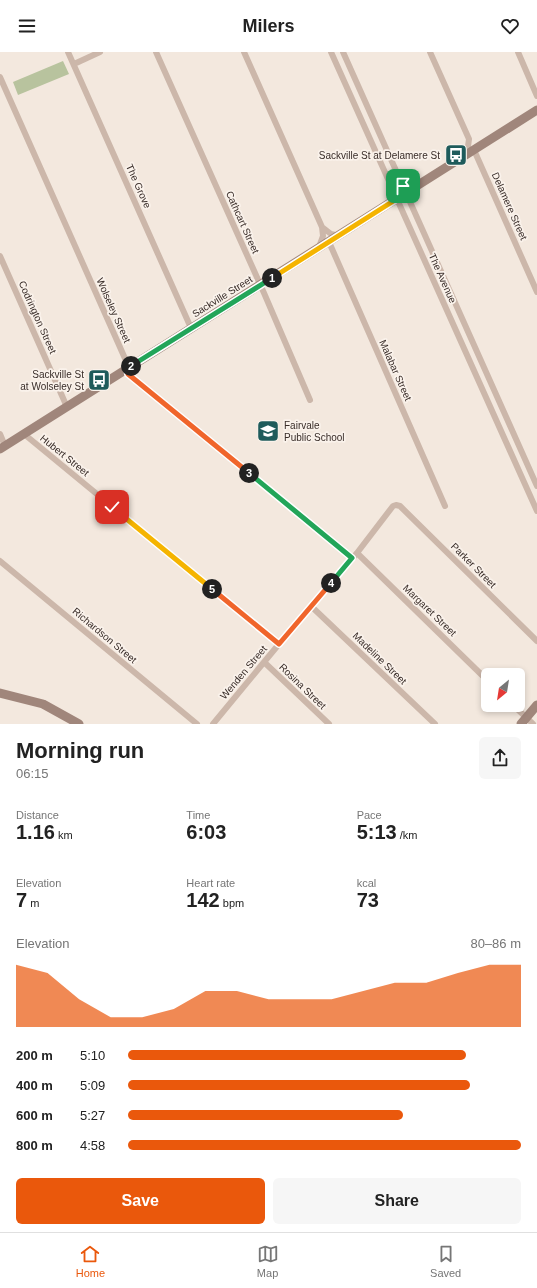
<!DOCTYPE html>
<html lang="en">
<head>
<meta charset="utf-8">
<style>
	body { margin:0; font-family:Helvetica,sans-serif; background:#f6f6f6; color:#222; height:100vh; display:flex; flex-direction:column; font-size:15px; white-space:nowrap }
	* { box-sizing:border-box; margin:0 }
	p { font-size:13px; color:#767676 }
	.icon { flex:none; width:22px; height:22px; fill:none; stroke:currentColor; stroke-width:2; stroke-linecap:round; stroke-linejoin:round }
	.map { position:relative; height:672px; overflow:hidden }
	.sheet { display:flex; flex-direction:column; background:#fff; flex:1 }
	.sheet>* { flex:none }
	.needle { width:26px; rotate:210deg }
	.tools { position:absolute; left:481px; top:616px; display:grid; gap:8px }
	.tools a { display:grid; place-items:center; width:44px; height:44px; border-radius:6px; background:#fff; box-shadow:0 2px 6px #0003; font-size:20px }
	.pin { position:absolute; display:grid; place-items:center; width:34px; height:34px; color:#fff; margin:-17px; border-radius:8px; box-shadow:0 2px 6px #0006 }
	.km { position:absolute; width:20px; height:20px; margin:-10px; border-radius:50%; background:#222; color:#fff; font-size:11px; line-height:20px; text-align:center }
	.round { display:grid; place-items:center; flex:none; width:42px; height:42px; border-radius:6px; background:#f6f6f6 }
	.overview { display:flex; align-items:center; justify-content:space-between; height:68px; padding:0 16px }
	h1 { font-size:22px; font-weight:600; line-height:30px }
	.metrics { display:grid; grid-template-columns:repeat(3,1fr); gap:6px; height:68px; padding:4px 16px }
	.metrics div { display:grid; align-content:center }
	.metrics b { font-size:20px; font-weight:600 }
	.metrics small { font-size:11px; font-weight:400 }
	.metrics p { font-size:11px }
	.chart { height:112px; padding:8px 16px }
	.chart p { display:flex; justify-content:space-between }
	.chart svg { width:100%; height:72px; margin-top:4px; fill:#ea580c; opacity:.7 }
	.action { display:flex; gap:8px; margin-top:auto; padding:8px 16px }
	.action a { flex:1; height:46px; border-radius:6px; background:#ea580c; color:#fff; font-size:16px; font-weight:600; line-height:46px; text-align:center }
	.action a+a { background:#f6f6f6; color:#222 }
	ul { padding:0 16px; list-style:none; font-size:13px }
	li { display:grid; grid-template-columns:64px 48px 1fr; align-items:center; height:30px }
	li i { height:10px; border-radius:5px; background:#ea580c }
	header { display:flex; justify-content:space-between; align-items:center; height:52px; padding:0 16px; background:#fff; font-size:18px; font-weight:600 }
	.dock { display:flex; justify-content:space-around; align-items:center; height:56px; border-top:1px solid #e0e0e0; background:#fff; font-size:11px; color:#767676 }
	.dock a { display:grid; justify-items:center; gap:2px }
	.dock .selected { color:#ea580c }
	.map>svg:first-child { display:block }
	.green { fill:#b8c39e }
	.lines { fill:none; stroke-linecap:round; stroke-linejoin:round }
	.street { stroke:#ccb7aa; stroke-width:6 }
	.secondary { stroke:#a0867b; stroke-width:9 }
	.split-1-casing { stroke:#fff; stroke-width:8 }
	.split-2-casing { stroke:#fff; stroke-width:8 }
	.split-3-casing { stroke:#fff; stroke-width:8 }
	.split-4-casing { stroke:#fff; stroke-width:8 }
	.split-5-casing { stroke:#fff; stroke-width:8 }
	.split-6-casing { stroke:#fff; stroke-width:8 }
	.split-1 { stroke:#f5b400; stroke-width:5 }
	.split-2 { stroke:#22a559; stroke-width:5 }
	.split-3 { stroke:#f0652b; stroke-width:5 }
	.split-4 { stroke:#22a559; stroke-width:5 }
	.split-5 { stroke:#f0652b; stroke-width:5 }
	.split-6 { stroke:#f5b400; stroke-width:5 }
	.labels { text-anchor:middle; stroke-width:3.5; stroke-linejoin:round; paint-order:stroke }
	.poi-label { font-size:10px; fill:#392d29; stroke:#faf2eb; text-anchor:end }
	.street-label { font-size:10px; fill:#392d29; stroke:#faf2eb }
</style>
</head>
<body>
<header><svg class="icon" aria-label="menu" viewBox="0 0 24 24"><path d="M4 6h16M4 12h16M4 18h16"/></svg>Milers<svg class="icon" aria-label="heart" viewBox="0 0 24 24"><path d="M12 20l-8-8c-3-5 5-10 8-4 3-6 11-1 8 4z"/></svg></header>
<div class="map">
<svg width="537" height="672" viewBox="0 0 537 672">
	<rect width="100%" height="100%" fill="#f3e8de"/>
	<path class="green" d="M63 9 69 22 18 43 13 30Z"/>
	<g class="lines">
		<path class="street" d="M68 0 191 276
			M156 0 264 241 310 348
			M244 0 322 175 323 184 319 195
			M331 0 537 459
			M343 0 537 434
			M430 0 469 87 467 102
			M518 0 537 44
			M74 12 100 0
			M0 25 127 311 128 322 352 506
			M474 98 537 240
			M322 175 331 182 339 184
			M329 190 445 454
			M0 204 67 355
			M0 382 5 394
			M24 382 279 592
			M357 501 488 629
			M0 509 197 672
			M312 555 435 672
			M264 610 329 672
			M513 653 533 672
			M213 672 279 592 357 501 393 454 396 453 400 454 537 589"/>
		<path class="secondary" d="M0 397 537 58
			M0 641 43 652 79 672
			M521 672 537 653"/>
	</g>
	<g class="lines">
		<g class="split-1-casing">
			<path id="split-1" d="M272 226 406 141 403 134"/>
		</g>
		<g class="split-2-casing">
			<path id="split-2" d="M131 314 272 226"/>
		</g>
		<g class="split-3-casing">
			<path id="split-3" d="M131 314 127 317 128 322 249 421"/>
		</g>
		<g class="split-4-casing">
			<path id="split-4" d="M249 421 352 506 331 531"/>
		</g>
		<g class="split-5-casing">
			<path id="split-5" d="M212 537 279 592 331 531"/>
		</g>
		<g class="split-6-casing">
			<path id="split-6" d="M112 455 212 537"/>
		</g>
		<use href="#split-1" class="split-1"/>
		<use href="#split-2" class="split-2"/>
		<use href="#split-3" class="split-3"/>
		<use href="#split-4" class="split-4"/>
		<use href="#split-5" class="split-5"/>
		<use href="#split-6" class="split-6"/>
	</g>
	<defs>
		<g id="bus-square" transform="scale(1.15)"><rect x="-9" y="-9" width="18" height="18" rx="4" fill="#1e5b5b" stroke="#faf2eb"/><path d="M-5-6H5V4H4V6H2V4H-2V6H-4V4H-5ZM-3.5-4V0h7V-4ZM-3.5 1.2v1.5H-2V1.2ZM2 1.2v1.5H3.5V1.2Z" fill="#fff"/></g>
		<g id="school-square" transform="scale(1.15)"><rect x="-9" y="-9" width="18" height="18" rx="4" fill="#1e5b5b" stroke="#faf2eb"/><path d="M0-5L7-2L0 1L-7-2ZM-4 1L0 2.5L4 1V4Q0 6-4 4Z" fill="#fff"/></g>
	</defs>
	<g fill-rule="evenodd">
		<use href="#bus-square" x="456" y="103"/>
		<use href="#bus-square" x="99" y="328"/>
		<use href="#school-square" x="268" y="379"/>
	</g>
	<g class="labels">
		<g class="poi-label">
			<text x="440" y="107">Sackville St at Delamere St</text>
			<text x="84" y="326">Sackville St<tspan x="84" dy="12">at Wolseley St</tspan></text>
			<text x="284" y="377" text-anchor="start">Fairvale<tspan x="284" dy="12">Public School</tspan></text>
		</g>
		<g class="street-label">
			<text transform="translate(139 134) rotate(66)" y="4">The Grove</text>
			<text transform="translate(510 154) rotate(66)" y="4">Delamere Street</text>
			<text transform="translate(243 170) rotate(66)" y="4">Cathcart Street</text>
			<text transform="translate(443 226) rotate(66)" y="4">The Avenue</text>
			<text transform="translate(222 244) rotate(-32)" y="4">Sackville Street</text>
			<text transform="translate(114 258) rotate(66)" y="4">Wolseley Street</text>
			<text transform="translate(38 265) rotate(66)" y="4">Codrington Street</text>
			<text transform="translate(396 318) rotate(66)" y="4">Malabar Street</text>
			<text transform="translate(65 403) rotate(39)" y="4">Hubert Street</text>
			<text transform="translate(474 513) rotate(45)" y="4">Parker Street</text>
			<text transform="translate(430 558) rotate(44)" y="4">Margaret Street</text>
			<text transform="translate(105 583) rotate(40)" y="4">Richardson Street</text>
			<text transform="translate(380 606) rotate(44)" y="4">Madeline Street</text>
			<text transform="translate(243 620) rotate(-50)" y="4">Wenden Street</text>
			<text transform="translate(303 634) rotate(44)" y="4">Rosina Street</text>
		</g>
	</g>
</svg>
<div class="tools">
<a><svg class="needle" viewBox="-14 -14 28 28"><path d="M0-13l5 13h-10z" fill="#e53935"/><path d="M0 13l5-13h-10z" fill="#767676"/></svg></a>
</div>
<div class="pin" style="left:403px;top:134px;background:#1e9e55"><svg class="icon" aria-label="arrive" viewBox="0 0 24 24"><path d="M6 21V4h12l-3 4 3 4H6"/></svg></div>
<div class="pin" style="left:112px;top:455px;background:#d93025"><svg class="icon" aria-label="check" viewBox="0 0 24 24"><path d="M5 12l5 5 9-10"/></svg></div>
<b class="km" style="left:272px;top:226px">1</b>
<b class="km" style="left:131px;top:314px">2</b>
<b class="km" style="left:249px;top:421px">3</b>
<b class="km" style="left:331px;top:531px">4</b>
<b class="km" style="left:212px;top:537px">5</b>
</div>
<section class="sheet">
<div class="overview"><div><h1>Morning run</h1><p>06:15</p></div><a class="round"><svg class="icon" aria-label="share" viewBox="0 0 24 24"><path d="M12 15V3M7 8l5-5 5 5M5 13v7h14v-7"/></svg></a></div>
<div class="metrics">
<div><p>Distance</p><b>1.16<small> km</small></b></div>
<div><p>Time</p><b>6:03</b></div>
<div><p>Pace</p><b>5:13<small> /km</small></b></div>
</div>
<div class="metrics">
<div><p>Elevation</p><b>7<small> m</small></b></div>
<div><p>Heart rate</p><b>142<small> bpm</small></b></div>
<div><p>kcal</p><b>73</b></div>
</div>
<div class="chart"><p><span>Elevation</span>80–86 m</p>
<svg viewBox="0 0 160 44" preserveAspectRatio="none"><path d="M0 44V6L10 11L20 27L30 38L40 38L50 33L60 22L70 22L80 27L90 27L100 27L110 22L120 17L130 17L140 11L150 6L160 6V44z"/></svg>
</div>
<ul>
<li><b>200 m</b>5:10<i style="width:86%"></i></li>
<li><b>400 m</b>5:09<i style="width:87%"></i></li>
<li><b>600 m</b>5:27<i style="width:70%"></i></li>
<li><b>800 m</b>4:58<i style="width:100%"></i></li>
</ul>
<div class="action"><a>Save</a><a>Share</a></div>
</section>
<nav class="dock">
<a class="selected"><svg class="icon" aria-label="home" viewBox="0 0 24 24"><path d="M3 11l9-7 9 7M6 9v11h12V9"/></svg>Home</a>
<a><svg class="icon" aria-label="map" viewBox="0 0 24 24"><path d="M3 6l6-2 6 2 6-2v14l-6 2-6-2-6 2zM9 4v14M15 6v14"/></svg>Map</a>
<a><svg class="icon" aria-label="saved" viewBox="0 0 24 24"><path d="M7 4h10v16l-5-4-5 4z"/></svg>Saved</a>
</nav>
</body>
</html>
